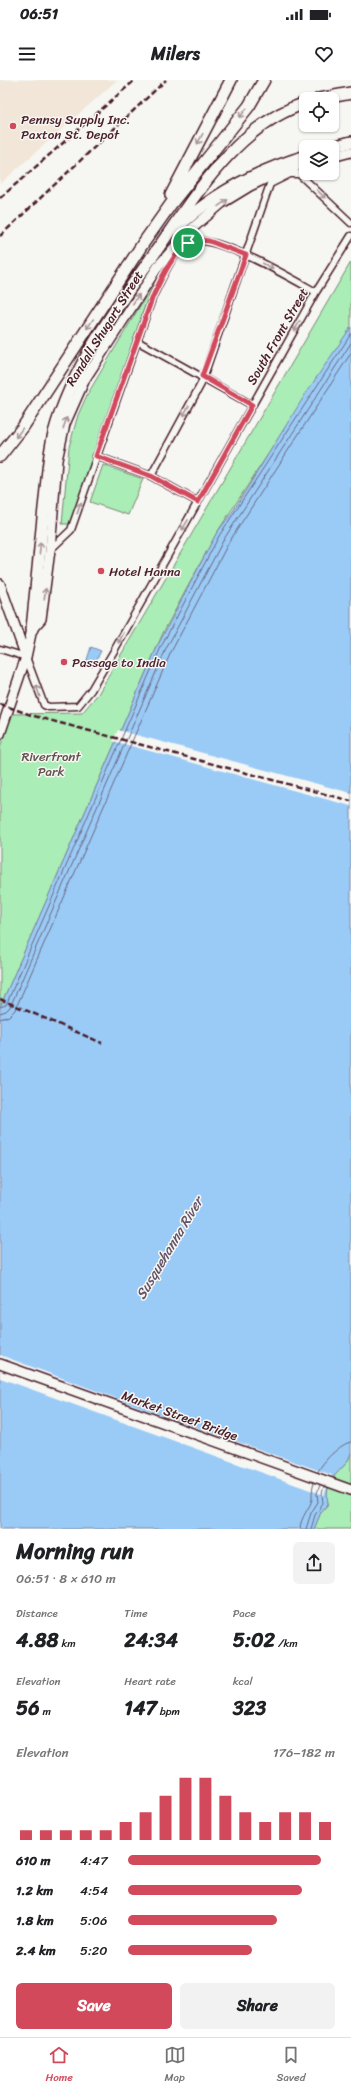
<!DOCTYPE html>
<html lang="en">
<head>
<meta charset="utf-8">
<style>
	body { margin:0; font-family:Sriracha,sans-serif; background:#f2f2f2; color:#202124; height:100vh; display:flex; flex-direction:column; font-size:15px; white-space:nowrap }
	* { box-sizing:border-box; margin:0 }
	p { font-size:13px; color:#757577 }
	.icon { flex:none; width:22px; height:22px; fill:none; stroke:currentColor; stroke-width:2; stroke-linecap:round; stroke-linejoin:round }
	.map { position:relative; height:1449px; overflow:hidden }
	.panel { display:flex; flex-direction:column; background:#fff; flex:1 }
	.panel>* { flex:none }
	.fabs { position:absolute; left:299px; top:12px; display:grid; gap:8px }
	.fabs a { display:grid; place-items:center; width:40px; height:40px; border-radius:6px; background:#fff; box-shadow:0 1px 3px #0004; font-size:20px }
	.pin { position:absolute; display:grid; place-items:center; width:34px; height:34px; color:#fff; margin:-17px; border:2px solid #fff; border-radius:50%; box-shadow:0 1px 4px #0007 }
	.round { display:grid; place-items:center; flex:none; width:42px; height:42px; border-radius:6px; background:#f2f2f2 }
	.overview { display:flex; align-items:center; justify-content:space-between; height:68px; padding:0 16px }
	h1 { font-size:22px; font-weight:700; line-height:30px }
	.metrics { display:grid; grid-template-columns:repeat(3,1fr); gap:6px; height:68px; padding:4px 16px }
	.metrics div { display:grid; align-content:center }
	.metrics b { font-size:20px; font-weight:700 }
	.metrics small { font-size:11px; font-weight:400 }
	.metrics p { font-size:11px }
	.chart { height:112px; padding:8px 16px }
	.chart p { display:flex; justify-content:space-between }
	.chart svg { width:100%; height:72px; margin-top:4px; stroke:#d1495b; stroke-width:6 }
	.action { display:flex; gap:8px; margin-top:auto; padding:8px 16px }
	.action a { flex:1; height:46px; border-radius:6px; background:#d1495b; color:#fff; font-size:16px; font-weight:700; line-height:46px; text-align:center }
	.action a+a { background:#f2f2f2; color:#202124 }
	ul { padding:0 16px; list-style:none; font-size:13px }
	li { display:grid; grid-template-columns:64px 48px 1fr; align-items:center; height:30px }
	li i { height:10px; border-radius:5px; background:#d1495b }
	.status { display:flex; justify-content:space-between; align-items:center; height:28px; padding:0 20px; background:#fff; direction:ltr }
	.status svg { height:11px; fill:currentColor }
	header { display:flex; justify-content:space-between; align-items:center; height:52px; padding:0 16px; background:#fff; font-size:18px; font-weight:700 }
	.tabs { display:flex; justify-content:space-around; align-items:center; height:56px; border-top:1px solid #e0e0e0; background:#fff; font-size:11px; color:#757577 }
	.tabs a { display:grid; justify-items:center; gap:2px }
	.tabs .on { color:#d1495b }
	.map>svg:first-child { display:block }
	.built { fill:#f1e6d7 }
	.green { fill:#aaedb7; stroke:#7a8671 }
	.water { fill:#9acbf7; stroke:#7a86a5 }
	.pier { fill:#f6f6f2 }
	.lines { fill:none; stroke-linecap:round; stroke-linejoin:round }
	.shore { stroke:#6a647d; stroke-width:1 }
	.street-casing { stroke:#4a1f2b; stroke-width:9 }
	.primary-casing { stroke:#4a1f2b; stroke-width:12 }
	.highway-casing { stroke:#4a1f2b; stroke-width:14 }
	.street { stroke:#f6f6f2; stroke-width:6 }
	.primary { stroke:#f6f6f2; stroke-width:9 }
	.highway { stroke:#f6f6f2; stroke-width:11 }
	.rail { stroke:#4a1f2b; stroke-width:2.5; stroke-dasharray:6 3; stroke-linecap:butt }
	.oneway { stroke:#a99598 }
	.route-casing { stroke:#fff; stroke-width:8 }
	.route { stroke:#d1495b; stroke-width:5 }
	.poi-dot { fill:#d1495b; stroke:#f6f6f2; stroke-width:1.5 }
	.labels { text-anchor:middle; stroke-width:3; stroke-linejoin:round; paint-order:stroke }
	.poi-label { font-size:13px; fill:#4a1f2b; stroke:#f6f6f2; text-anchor:start }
	.street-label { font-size:13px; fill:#4a1f2b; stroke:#f6f6f2 }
	.park-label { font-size:13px; fill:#62524e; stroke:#f6f6f2 }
	.water-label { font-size:14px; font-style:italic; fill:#625368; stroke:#f6f6f2 }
</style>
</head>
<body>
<div class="status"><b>06:51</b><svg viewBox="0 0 49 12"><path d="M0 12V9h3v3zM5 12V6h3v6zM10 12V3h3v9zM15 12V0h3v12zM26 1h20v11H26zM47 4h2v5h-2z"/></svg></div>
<header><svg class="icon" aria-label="menu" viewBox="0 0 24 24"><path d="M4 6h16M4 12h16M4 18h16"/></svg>Milers<svg class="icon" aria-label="heart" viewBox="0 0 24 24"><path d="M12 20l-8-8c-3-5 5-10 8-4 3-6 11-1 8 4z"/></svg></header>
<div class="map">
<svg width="351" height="1449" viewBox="0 0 351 1449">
	<rect width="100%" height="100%" fill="#f6f6f2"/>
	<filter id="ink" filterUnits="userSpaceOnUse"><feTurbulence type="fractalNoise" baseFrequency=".025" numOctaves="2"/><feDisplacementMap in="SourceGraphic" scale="8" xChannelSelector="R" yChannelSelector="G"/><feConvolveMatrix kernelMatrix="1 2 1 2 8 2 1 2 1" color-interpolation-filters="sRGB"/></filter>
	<g filter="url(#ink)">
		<path class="built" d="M0 0H117L0 104Z"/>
		<path class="green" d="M351 182V247L216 454 163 553 0 927V668L11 634 82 633 98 614Z
			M150 209H154L132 265 70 444H62L69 367 78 335 87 315Z
			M103 385 143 399 128 435 90 422Z
			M351 1373V1449H314L321 1432 328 1424C323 1393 344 1395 351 1373Z"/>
		<path class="water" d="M351 247V1373C344 1395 323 1393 328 1424L321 1432 314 1449H0V927L158 565 216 454 233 431 308 310Z
			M91 567 101 571 93 586 86 583Z"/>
		<path class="pier" d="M118 650 351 713V726L113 661Z
			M0 1275 156 1333 332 1395 324 1415 0 1298Z"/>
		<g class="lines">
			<path class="shore" d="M0 927 6 925 161 567 219 456 351 254
				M0 933 6 931 10 927 166 569 224 459 351 263
				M0 939 9 936 15 930 171 572 229 462 351 273
				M318 1392C321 1383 341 1363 351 1362
				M300 1449C300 1437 311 1427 312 1419 312 1413 312 1409 314 1403
				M306 1449 311 1433 318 1422 317 1413 320 1405
				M311 1449 315 1435 323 1423 322 1414 324 1406"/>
			<g class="street-casing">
				<path id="street" d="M137 261 252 325
					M96 376 151 396 198 422
					M151 396 201 304 270 104 290 94H299L351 143
					M50 470 71 450 153 216C162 199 171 174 188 163 209 149 294 200 316 212
					M0 569 26 577 44 625 49 627 78 626 91 610 115 569 316 212 351 156"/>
			</g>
			<g class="primary-casing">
				<path id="primary" d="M332 77 351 72
					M0 504 26 577
					M0 654 26 577 32 549 41 539 50 470 57 380 65 344 85 299 159 185 188 152 222 123 250 106 271 96 306 83
					M0 1284 351 1410"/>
			</g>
			<g class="highway-casing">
				<path id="highway" d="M319 19 351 13
					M332 67 351 62
					M171 115 231 0
					M176 149C213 113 257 91 306 76
					M0 376 23 347 142 165 171 124 249 26 264 0
					M32 549C36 508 40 468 44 428 47 403 48 377 54 353 72 288 115 229 154 174 193 119 237 44 306 23"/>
			</g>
			<use href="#street" class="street"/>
			<use href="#primary" class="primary"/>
			<use href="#highway" class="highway"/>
			<path class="rail" d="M0 118 135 0
				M0 156 166 0
				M0 624 34 636 351 721
				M0 919 102 963"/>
		</g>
		<defs><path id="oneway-shaft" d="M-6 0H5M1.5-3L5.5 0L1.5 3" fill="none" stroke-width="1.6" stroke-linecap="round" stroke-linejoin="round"/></defs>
		<g class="oneway">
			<use href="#oneway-shaft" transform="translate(243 33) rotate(129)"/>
			<use href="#oneway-shaft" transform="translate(200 59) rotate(118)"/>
			<use href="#oneway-shaft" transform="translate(321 114) rotate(44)"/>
			<use href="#oneway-shaft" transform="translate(223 123) rotate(-35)"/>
			<use href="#oneway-shaft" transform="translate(268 186) rotate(28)"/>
			<use href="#oneway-shaft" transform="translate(136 219) rotate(-57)"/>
			<use href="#oneway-shaft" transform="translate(90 244) rotate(124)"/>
			<use href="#oneway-shaft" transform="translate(297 246) rotate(119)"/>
			<use href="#oneway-shaft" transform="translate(186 331) rotate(119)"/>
			<use href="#oneway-shaft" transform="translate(65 343) rotate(-72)"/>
			<use href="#oneway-shaft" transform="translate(19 353) rotate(126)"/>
			<use href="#oneway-shaft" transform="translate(79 428) rotate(-71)"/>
			<use href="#oneway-shaft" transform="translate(185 445) rotate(120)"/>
			<use href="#oneway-shaft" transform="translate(40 468) rotate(-84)"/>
			<use href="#oneway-shaft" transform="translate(45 514) rotate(-82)"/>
			<use href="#oneway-shaft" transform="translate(121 558) rotate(119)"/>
			<use href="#oneway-shaft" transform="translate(38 611) rotate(-107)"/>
		</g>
	</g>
	<g class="lines" filter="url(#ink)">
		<g class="route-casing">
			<path id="route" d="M200 160 209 161 246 175 202 296 252 325 198 422 151 396 96 376 153 216C163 196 175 164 200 160Z"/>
		</g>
		<use href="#route" class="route"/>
	</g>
	<g class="poi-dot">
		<circle cx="13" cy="46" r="4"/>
		<circle cx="101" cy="491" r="4"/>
		<circle cx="64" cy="582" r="4"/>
	</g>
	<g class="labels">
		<g class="poi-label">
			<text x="21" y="44">Pennsy Supply Inc.<tspan x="21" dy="15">Paxton St. Depot</tspan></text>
			<text x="109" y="496">Hotel Hanna</text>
			<text x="72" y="587">Passage to India</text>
		</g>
		<g class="street-label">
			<text transform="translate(104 248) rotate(-58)" y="5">Randall Shugart Street</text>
			<text transform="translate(277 256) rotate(-60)" y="5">South Front Street</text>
			<text transform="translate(180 1335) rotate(20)" y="5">Market Street Bridge</text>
		</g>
		<g class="park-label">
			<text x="51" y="681">Riverfront<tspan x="51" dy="15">Park</tspan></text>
		</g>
		<g class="water-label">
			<text transform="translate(169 1168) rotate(-59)" y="5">Susquehanna River</text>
		</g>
	</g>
</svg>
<div class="fabs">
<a><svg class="icon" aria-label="locate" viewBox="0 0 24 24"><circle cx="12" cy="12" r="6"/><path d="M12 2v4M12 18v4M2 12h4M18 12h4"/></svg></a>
<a><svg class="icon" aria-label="layers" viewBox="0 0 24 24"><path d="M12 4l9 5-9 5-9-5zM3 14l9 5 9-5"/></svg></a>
</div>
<div class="pin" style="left:188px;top:163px;background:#1e9e55"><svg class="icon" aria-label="arrive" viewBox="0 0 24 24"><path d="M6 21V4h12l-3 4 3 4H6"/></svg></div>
</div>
<section class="panel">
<div class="overview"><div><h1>Morning run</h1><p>06:51 · 8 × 610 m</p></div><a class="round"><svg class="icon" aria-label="share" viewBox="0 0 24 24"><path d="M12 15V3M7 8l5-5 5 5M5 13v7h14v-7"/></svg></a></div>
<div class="metrics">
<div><p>Distance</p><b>4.88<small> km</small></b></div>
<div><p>Time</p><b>24:34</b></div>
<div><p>Pace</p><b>5:02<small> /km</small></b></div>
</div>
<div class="metrics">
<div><p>Elevation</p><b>56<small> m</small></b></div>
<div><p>Heart rate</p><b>147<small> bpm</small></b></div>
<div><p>kcal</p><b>323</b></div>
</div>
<div class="chart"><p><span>Elevation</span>176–182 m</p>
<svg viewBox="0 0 160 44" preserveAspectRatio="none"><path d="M5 44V38M15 44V38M25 44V38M35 44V38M45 44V38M55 44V33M65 44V27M75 44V17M85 44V6M95 44V6M105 44V17M115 44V27M125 44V33M135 44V27M145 44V27M155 44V33"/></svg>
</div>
<ul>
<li><b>610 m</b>4:47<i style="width:93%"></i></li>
<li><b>1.2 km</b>4:54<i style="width:84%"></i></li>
<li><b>1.8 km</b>5:06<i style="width:72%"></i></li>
<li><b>2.4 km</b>5:20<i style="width:60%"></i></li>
</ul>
<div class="action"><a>Save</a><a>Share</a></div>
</section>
<nav class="tabs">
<a class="on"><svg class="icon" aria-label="home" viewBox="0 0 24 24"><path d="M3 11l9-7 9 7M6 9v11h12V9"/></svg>Home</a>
<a><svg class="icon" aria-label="map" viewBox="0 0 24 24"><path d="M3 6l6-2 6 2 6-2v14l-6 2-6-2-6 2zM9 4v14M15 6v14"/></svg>Map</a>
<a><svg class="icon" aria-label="saved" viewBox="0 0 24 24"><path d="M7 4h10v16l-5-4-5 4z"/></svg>Saved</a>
</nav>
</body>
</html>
